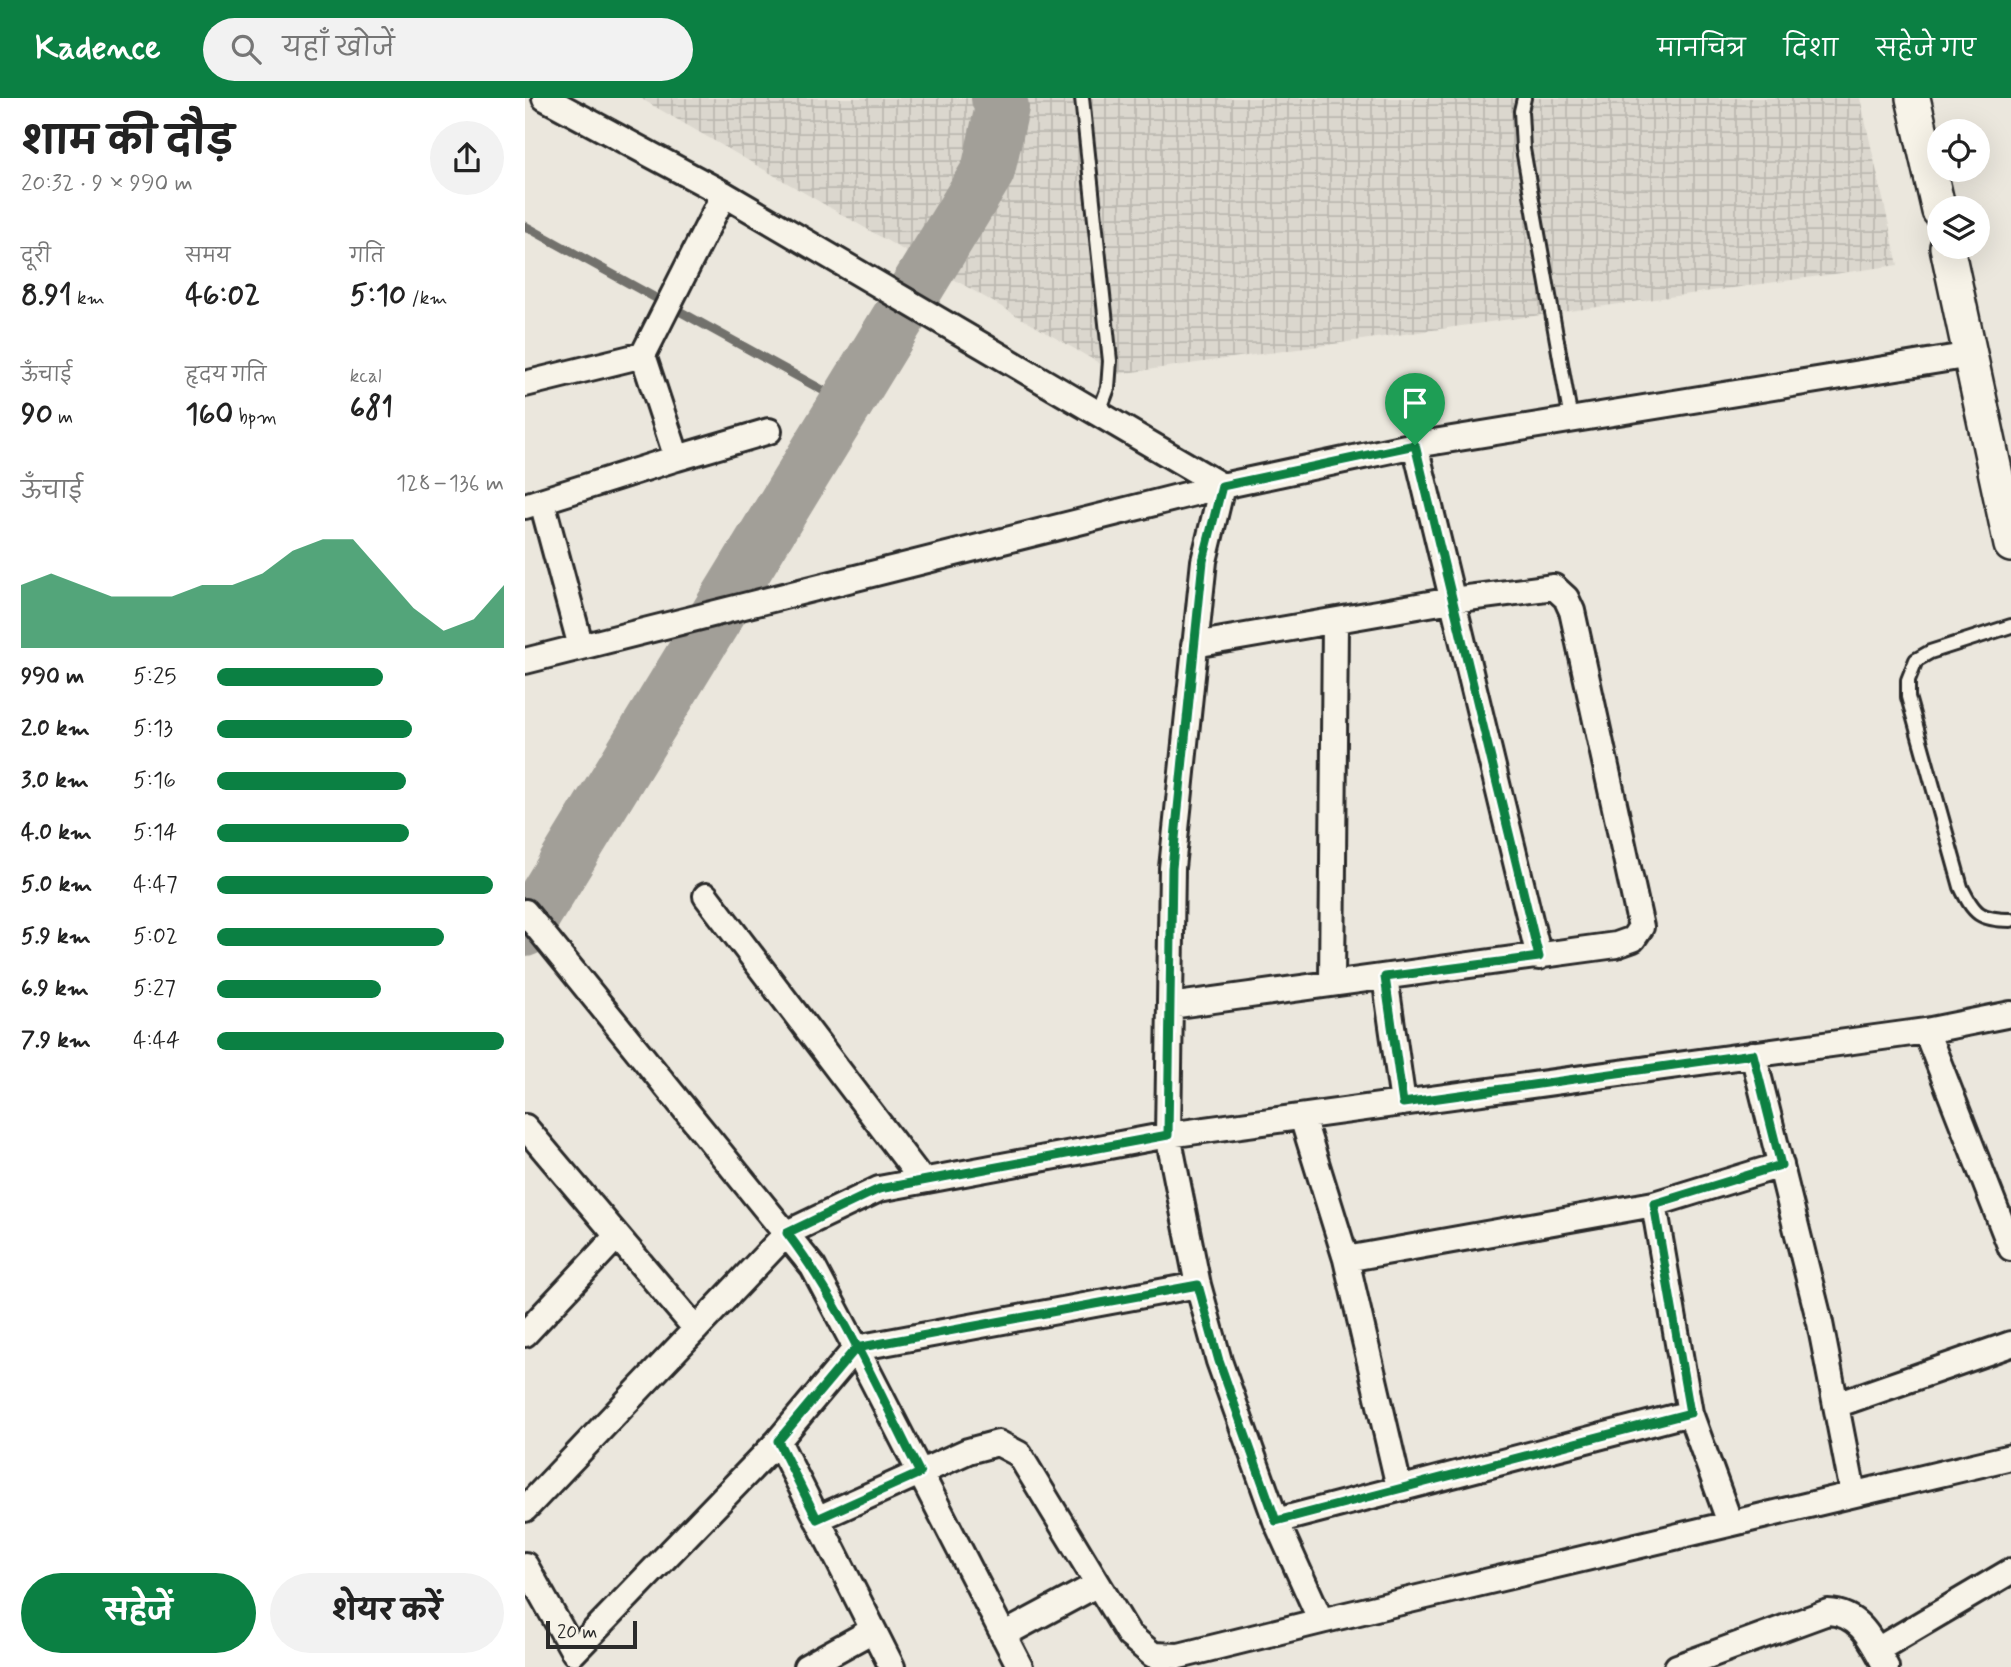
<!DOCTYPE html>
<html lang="hi">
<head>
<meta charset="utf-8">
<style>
	body { margin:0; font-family:Mynerve,"Playpen Sans Deva",sans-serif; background:#f2f2f2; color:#222; height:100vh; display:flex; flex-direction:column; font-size:26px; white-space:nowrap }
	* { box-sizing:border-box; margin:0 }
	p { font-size:23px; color:#767676 }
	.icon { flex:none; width:38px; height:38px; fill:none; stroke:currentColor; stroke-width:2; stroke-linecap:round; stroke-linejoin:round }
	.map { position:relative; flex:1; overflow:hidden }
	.sheet { display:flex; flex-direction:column; background:#fff; width:525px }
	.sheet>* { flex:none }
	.buttons { position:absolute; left:1402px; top:21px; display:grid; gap:14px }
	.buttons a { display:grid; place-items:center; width:63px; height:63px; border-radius:50%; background:#fff; box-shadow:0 7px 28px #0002; font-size:35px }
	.scale { position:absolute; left:21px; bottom:18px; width:91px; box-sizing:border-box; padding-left:7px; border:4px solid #2b2b2b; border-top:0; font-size:19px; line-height:24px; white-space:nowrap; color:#2b2b2b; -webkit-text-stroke:5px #f7f3e8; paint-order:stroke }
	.pin { position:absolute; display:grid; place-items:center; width:60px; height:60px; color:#fff; margin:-72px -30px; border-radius:50% 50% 50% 0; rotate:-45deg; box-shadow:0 0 7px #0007 }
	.pin .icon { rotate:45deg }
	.round { display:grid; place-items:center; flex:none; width:74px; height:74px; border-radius:37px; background:#f2f2f2 }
	.head { display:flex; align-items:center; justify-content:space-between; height:119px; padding:0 21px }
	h1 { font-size:38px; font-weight:700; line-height:52px }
	.figures { display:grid; grid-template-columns:repeat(3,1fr); gap:10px; height:119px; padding:7px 21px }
	.figures div { display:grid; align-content:center }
	.figures b { font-size:30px; font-weight:700 }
	.figures small { font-size:19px; font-weight:400 }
	.figures p { font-size:19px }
	.chart { height:196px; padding:14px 21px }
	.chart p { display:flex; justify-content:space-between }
	.chart svg { width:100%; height:126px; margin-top:7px; fill:#0b8043; opacity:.7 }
	.cta { display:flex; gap:14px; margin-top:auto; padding:14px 21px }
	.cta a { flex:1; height:80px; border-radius:42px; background:#0b8043; color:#fff; font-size:28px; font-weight:700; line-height:80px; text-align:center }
	.cta a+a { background:#f2f2f2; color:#222 }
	ul { padding:0 21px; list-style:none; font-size:23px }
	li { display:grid; grid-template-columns:112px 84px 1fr; align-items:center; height:52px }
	li i { height:18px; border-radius:9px; background:#0b8043 }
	header { display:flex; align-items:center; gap:42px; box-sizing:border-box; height:98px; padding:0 35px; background:#0b8043; color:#fff }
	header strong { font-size:33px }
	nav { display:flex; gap:38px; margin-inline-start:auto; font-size:24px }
	.search { width:490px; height:63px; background:#f2f2f2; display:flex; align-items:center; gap:18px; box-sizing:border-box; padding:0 24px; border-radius:38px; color:#767676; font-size:26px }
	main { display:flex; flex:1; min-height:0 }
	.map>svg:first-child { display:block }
	.industrial { fill:url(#industrial-grid) }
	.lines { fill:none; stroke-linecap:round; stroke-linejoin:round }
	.stream { stroke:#72716c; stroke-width:9 }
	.river { stroke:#a29f98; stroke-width:54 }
	.service-casing { stroke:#2b2b2b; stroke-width:18 }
	.minor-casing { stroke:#2b2b2b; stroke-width:30 }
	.secondary-casing { stroke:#2b2b2b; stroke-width:38 }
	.service { stroke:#f7f3e8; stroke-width:12 }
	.minor { stroke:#f7f3e8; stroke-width:24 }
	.secondary { stroke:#f7f3e8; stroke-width:33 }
	.route-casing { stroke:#fff; stroke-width:14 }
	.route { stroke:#0b8043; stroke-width:9 }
</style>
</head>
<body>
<header>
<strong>Kadence</strong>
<div class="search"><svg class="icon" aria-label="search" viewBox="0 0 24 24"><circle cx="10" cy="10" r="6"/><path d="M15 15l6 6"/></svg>यहाँ खोजें</div>
<nav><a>मानचित्र</a><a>दिशा</a><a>सहेजे गए</a></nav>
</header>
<main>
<section class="sheet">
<div class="head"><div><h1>शाम की दौड़</h1><p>20:32 · 9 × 990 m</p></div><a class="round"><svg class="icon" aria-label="share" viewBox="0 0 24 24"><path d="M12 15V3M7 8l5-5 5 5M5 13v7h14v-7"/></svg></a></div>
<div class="figures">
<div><p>दूरी</p><b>8.91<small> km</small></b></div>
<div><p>समय</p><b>46:02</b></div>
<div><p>गति</p><b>5:10<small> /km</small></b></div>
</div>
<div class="figures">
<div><p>ऊँचाई</p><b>90<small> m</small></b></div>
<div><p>हृदय गति</p><b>160<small> bpm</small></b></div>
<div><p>kcal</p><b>681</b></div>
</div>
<div class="chart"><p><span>ऊँचाई</span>128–136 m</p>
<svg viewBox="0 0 160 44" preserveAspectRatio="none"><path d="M0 44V22L10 18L20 22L30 26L40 26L50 26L60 22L70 22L80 18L90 10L100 6L110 6L120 18L130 30L140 38L150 34L160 22V44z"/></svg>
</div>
<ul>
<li><b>990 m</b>5:25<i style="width:58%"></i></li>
<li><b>2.0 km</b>5:13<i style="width:68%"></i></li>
<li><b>3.0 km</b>5:16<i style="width:66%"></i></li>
<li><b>4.0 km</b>5:14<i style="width:67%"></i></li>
<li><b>5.0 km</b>4:47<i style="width:96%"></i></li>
<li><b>5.9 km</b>5:02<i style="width:79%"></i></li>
<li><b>6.9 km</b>5:27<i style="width:57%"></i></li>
<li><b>7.9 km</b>4:44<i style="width:100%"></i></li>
</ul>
<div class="cta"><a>सहेजें</a><a>शेयर करें</a></div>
</section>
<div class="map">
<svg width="1486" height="1569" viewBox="0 0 1486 1569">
	<defs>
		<pattern id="industrial-grid" width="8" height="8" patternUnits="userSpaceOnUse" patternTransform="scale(1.75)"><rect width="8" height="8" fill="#dbd7ce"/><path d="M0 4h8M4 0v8" fill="none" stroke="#bcb9b1"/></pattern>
	</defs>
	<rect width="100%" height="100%" fill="#ebe7dd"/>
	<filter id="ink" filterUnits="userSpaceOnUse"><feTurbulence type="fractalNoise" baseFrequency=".0143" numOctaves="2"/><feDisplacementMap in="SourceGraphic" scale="14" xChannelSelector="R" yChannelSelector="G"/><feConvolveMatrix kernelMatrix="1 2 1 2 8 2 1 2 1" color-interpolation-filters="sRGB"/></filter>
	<g filter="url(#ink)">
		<path class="industrial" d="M115 0H1335L1373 167 593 276Z"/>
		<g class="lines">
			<path class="stream" d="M0 128 321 305"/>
			<path class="river" d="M0 832 463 73 477 9 473 0"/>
			<g class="service-casing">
				<path id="service" d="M557 0 585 263 583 290 574 314
					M999 0 996 13 998 51 1046 322
					M1486 528 1405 554 1391 562 1383 582V599L1436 789C1449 816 1455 822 1486 822"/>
			</g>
			<g class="minor-casing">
				<path id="minor" d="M20 0 199 96 697 388 679 463 647 770 643 1037 673 1187 694 1263 751 1423 796 1523 654 1558 628 1557 604 1537 494 1356 473 1345 443 1353 292 1421
					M118 257 199 96
					M0 286 118 257 152 360 0 408
					M890 347 1014 859
					M152 360 244 333
					M17 404 56 549
					M0 563 697 388 890 347 1446 257
					M181 798 397 1082
					M0 814 288 1169 331 1250 253 1343 367 1569
					M860 879 878 1005
					M807 885 810 523
					M645 908 1091 847 1108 841 1116 829 1047 513 1041 500 1029 489 927 502 669 547
					M1401 933 1486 1150
					M1228 956 1295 1225 1328 1395
					M777 1019 821 1161
					M0 1029 171 1231
					M1129 1106 1165 1315 1205 1425
					M0 1236 92 1138
					M1311 1307 1486 1246
					M874 1389 821 1161 1129 1106 1256 1067
					M0 1411 262 1135 354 1091 643 1037 1401 933 1486 916
					M751 1423 1165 1315
					M0 1467 49 1554 253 1343
					M796 1523 1486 1359
					M478 1537 573 1486
					M1352 1552 1486 1473
					M281 1569 348 1532
					M495 1569 331 1250 673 1187
					M1152 1569 1303 1514C1335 1515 1347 1543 1361 1569"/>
			</g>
			<g class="secondary-casing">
				<path id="secondary" d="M1388 0 1414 113
					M1422 149 1486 447"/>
			</g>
			<use href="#service" class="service"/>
			<use href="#minor" class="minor"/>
			<use href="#secondary" class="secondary"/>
		</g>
	</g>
	<g class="lines" filter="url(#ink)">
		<g class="route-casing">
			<path id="route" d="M890 347 697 388 678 463 647 770 643 1037 354 1091 262 1135C317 1207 354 1295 395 1375L292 1421 253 1343 331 1250 673 1187 694 1263 751 1423 1165 1315 1129 1106 1256 1067 1228 956 878 1005 860 879 1014 859 890 347"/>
		</g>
		<use href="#route" class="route"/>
	</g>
</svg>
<div class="buttons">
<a><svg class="icon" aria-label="locate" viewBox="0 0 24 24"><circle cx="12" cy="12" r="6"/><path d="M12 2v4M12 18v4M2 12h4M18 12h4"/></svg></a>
<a><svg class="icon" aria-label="layers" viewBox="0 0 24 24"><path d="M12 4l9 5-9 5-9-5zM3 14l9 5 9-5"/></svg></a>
</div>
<div class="scale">20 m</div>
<div class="pin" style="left:890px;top:347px;background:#1e9e55"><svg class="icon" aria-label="arrive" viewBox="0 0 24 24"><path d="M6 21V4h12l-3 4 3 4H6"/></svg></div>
</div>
</main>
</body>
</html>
